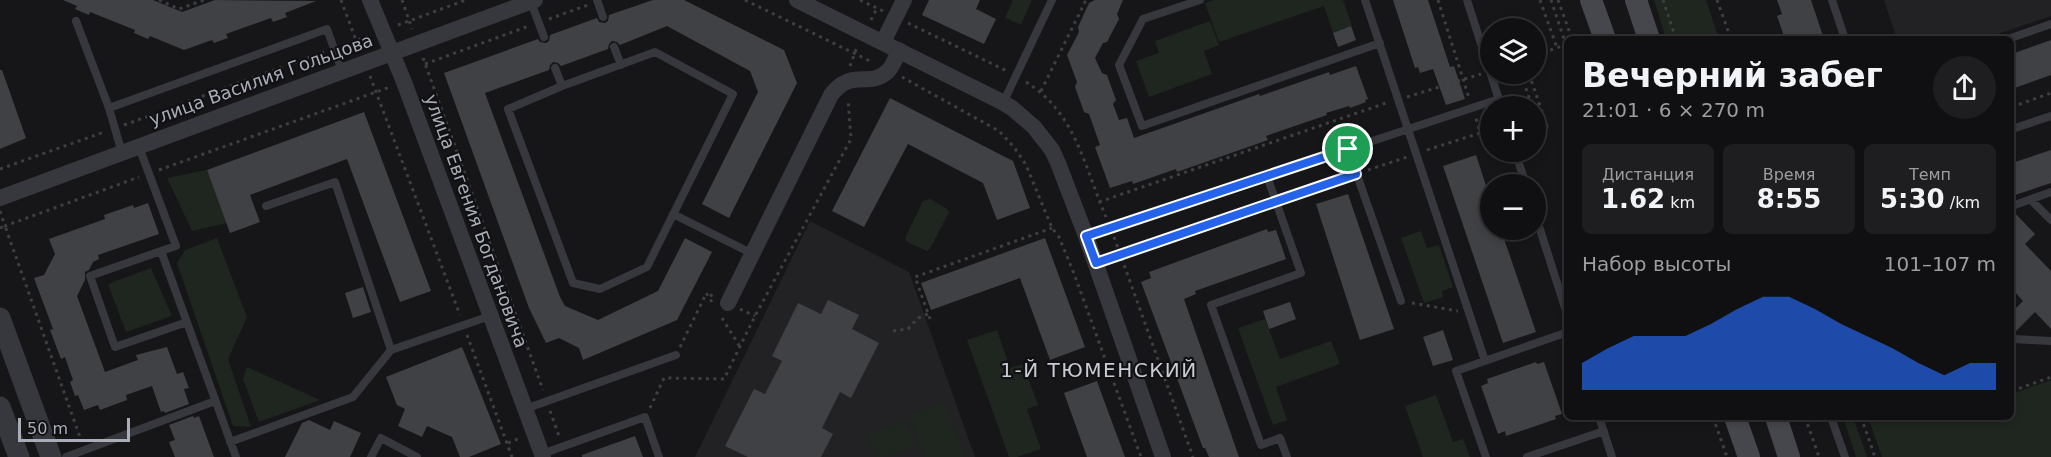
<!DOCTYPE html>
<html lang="ru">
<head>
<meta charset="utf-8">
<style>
	body { margin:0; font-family:"DejaVu Sans",sans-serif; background:#1e1e20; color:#f1f3f6; height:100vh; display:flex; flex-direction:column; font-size:22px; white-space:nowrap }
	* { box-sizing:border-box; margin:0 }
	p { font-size:20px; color:#9c9d9f }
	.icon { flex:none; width:33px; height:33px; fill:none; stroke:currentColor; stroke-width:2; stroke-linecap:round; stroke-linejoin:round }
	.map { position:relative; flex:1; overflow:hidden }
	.panel { position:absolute; left:1564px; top:36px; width:450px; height:384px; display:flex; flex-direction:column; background:#101012; border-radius:9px; box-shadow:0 3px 9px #0003,0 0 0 2px #303032 }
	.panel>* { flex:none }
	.fabs { position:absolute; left:1480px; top:18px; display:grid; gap:12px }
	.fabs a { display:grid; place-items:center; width:66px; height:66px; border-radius:50%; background:#101012; box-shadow:0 3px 9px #0003,0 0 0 2px #303032; font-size:30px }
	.scale { position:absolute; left:18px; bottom:15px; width:112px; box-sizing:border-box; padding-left:6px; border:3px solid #a8adb8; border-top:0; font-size:16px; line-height:21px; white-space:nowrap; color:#a8adb8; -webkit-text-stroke:4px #111113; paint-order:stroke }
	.pin { position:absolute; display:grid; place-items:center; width:51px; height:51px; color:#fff; margin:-26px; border:3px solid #fff; border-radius:50%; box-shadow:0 2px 6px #0007 }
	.round { display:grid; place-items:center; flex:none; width:63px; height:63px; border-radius:32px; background:#1e1e20 }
	.overview { display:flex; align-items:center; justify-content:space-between; height:102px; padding:0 18px }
	h1 { font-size:33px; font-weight:700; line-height:45px }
	.metrics { display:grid; grid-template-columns:repeat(3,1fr); gap:9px; height:102px; padding:6px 18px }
	.metrics div { display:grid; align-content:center; border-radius:9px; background:#1e1e20; text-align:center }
	.metrics b { font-size:26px; font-weight:700 }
	.metrics small { font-size:16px; font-weight:400 }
	.metrics p { font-size:16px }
	.chart { height:168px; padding:12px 18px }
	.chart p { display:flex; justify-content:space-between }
	.chart svg { width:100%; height:108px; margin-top:6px; fill:#2563eb; opacity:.7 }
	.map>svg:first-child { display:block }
	.built { fill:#222225 }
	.green { fill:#1e261f }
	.building { fill:#404145 }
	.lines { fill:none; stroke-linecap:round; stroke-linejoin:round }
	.path { stroke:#3d3f44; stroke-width:3; stroke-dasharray:3 4.5; stroke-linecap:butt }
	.service { stroke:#37383d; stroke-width:8 }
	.minor { stroke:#37383d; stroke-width:16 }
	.tertiary { stroke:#37383d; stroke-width:21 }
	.secondary { stroke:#45474d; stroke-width:22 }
	.route-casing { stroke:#fff; stroke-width:12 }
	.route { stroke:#2563eb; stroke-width:8 }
	.labels { text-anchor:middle; stroke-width:4.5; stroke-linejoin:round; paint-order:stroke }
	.street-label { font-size:18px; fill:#a8adb8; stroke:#111113 }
	.neighbourhood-label { font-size:20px; letter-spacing:1.5px; fill:#c9ccd4; stroke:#111113 }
</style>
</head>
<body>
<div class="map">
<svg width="2051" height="457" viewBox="0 0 2051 457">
	<rect width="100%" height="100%" fill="#161618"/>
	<path class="built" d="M1884 0H2051V16L1983 39H1897Z
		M810 221 909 272 975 457H695Z"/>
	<path class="green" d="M1013 0H1032L1021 25 1005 18Z
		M1214 0H1343L1352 26 1333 33 1324 6 1219 42 1205 3Z
		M1654 0H1706L1719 39H1666Z
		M1210 21 1219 45 1204 51 1212 74 1149 97 1136 61 1159 53 1155 41Z
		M207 170 227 223 192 231 167 178Z
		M930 199 946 208 949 212 930 249 927 251 907 242 905 238 923 201Z
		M1421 231 1427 248 1439 245 1453 287 1442 291 1443 297 1424 303 1401 238Z
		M217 238 247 317 228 359 251 427 233 426 177 263 185 250Z
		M151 268 172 316 126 332 108 284Z
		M1265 319 1280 359 1331 341 1340 364 1276 387 1287 420 1273 425 1238 328Z
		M997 330 1010 368 1023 364 1038 405 1027 409 1041 449 1017 457H1009L967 340Z
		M247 367 320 400 259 422 243 379Z
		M2051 380V457H1882L1868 417H1933L1935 421 1945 417H2012V394Z
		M1436 395 1453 442 1463 439 1470 457H1423L1405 406Z
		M945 402 965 457H924L909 415Z
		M1843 417H1853L1867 457H1856Z
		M906 420 915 446 886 457H875L866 434Z"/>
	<path class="building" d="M63 0H153L182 12 215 0 316 1 285 13 287 17 273 22 271 18 226 34 228 38 214 43 212 40 184 50 150 36 148 39 134 33 135 30 90 12 89 15 75 9 77 6Z
		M653 0H684L784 50 797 83 729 218 702 204 758 92 750 71 667 26 620 45 617 42 612 41 609 44 608 49 561 66 558 63 553 62 550 65 549 70 485 93 560 297 565 306 598 320 658 291 685 238 712 252 677 320 583 360 579 348 559 338 546 343 529 308 444 73 538 39 540 42 546 43 549 41 550 35 597 18 599 22 605 23 608 21 609 15Z
		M929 0H980L976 9 996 19 984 44 922 15Z
		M1095 0H1123L1117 14 1119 19 1107 42 1103 43 1095 58 1102 73 1107 75 1116 100 1113 104 1119 120 1127 118 1134 138 1259 94 1260 96 1329 72 1330 75 1356 66 1368 99 1365 100 1366 102 1350 108 1349 106 1326 113 1327 115 1266 136 1268 140 1177 172 1176 169 1133 184 1132 181 1110 188 1095 147 1100 145 1089 114 1084 112 1075 87 1077 82 1067 55 1079 32 1078 27 1089 3Z
		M1393 0H1428L1450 67 1454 66 1465 99 1446 105 1433 69 1420 73 1418 67 1415 68Z
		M1777 0H1811L1824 39H1785L1777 16 1782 14Z
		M1351 26 1356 40 1338 47 1333 33Z
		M2051 40V75L2012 89V54Z
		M0 70H2L26 138 0 149Z
		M890 98 1013 161 1030 208 997 220 983 183 908 144 864 227 832 211Z
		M364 112 431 291 400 302 347 159 250 195 260 222 230 233 207 170Z
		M2051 150V183L2012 196V163Z
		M1476 155 1491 201V230H1501L1536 332 1503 343 1443 166Z
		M1348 194 1394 329 1360 340 1316 204Z
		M148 203 159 234 98 255 99 259 93 262 89 270 85 272V280L77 296 105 372 138 360 136 355 167 347 177 374 183 372 189 388 184 389 189 404 165 413 164 411 161 412 152 386 126 395 127 400 100 410 98 405 84 410 78 395 75 396 70 382 73 380 65 357 61 359 50 330 53 329 34 278 44 275 55 254 49 239 105 219 104 215 133 205 134 208Z
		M2012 212H2014L2035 234 2025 244 2051 271V329L2035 312 2014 333H2012V312L2023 301 2012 289Z
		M1267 229 1268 232 1276 230 1286 259 1195 291 1196 294 1184 299 1239 457H1209L1205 448H1203L1141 282 1151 278 1149 272Z
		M1045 238 1085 347 1050 360 1020 278 931 310 921 283Z
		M363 287 371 312 353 318 345 293Z
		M828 300 859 315 852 329 879 343 851 398 840 392 822 428 833 434 821 457H748L725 446 754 389 765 394 782 361 772 356 798 303 821 314Z
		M1290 302 1296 319 1269 329 1263 311Z
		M1443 330 1453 360 1433 366 1423 337Z
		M462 347 501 444 469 457H460L452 437 427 426 422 437 398 426 405 409 397 405 386 377Z
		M1536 362 1537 364 1544 362 1562 414 1555 416 1556 419 1506 436 1505 431 1498 434 1481 386 1488 383 1487 379Z
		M1097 381 1102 395 1125 457H1087L1064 393Z
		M193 416 194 418 199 416 214 457H175L169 442 175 440 169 425Z
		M309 420 330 430 334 421 361 433 350 457H285L302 423Z
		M635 436 643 457H582V455Z"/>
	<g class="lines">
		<path class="path" d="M159 0 179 9 204 0
			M341 0 360 51
			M402 0 412 29
			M745 0 872 62
			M860 0 883 11
			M1438 0 1469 98
			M1540 0 1557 48
			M1551 0 1566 45
			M1558 0 1572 39
			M1663 0 1676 39
			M1717 0 1731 39
			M549 19 588 5
			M871 20 877 8
			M908 23 1007 71
			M398 25 466 0
			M344 45 369 36
			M1536 55 1565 45
			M423 58 543 390
			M425 64 529 26
			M850 66 857 47
			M1521 74 1532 106
			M1529 74 1547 126 1540 129 1536 118
			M370 76 460 315
			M902 77 999 131 1014 147 1026 165 1052 228 1059 237 1073 271 1141 457
			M1026 82C1076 113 1084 166 1106 217
			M1041 91 1086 0
			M1407 97 1481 74
			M2012 107 2051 93
			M177 117 178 105 324 52
			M124 125 152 115 158 124
			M1427 150 1480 133 1476 118
			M0 169 104 132
			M159 170 390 87
			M1368 170 1407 157
			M1285 199 1347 178
			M1099 202 1389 102
			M0 211 5 226 139 177
			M0 228 5 226 81 440
			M1114 237 1193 457
			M1109 259 1265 206
			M712 302 706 293 715 297
			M1412 303 1458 311
			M740 309 755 316
			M722 318 740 347
			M930 319 915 277 1052 228
			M893 331 908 329 918 318 928 314
			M467 335 512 457
			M680 347 706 294
			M2012 391 2051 377
			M650 408 664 378 724 379 755 316 851 139 848 99
			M550 411 559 436
			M1713 417 1727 457
			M1805 417 1819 457
			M1861 417 1875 457
			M508 443 520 438"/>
		<path class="service" d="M597 0 603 17
			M1200 0 1143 19 1119 65 1142 126 1380 43
			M1365 0 1485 361
			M1467 0 1501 106
			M1832 0 1845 39
			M531 2 544 37
			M76 21 109 108 122 153
			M2008 39 2051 24
			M614 47 621 65
			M655 52 733 94 647 267 600 289 573 283 508 109 562 86Z
			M555 68 562 86
			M1003 103 1052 0
			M109 108 327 29 342 71
			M2012 129 2051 116
			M139 147 176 246 161 251 236 457
			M1348 149 1401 301
			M1515 152 1526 184
			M1267 176 1301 273 1211 305 1261 445 1280 438 1287 457
			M2031 200 2051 220
			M266 206 335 182 391 350 490 316
			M2012 206 2051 192
			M673 214 753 254
			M1536 217 1568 317
			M1086 236 1499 99
			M161 251 90 276 115 347 187 322
			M2012 339 2051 341
			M525 409 676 355
			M1599 417 1612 457
			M1831 417 1845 457
			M230 442 353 397 391 350
			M539 455 645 417 659 457
			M66 457 215 401
			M371 457 381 438 417 457
			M1486 457 1456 371 1568 332
			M1527 457 1604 431"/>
		<path class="minor" d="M370 0 404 82 543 457
			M797 0 1000 101 1012 108 1034 127 1052 150 1058 163 1086 236 1163 457
			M883 42 904 0
			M0 198 535 0
			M728 303 831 95C851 68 869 88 887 72 893 67 896 57 899 50"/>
		<path class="tertiary" d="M0 318 51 457
			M0 407 19 457"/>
		<path class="secondary" d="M1591 0 1605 39
			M1636 0 1649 39
			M1735 417 1749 457
			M1776 417 1789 457"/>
	</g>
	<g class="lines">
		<g class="route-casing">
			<path id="route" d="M1348 149 1356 174 1096 263 1086 236Z"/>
		</g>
		<use href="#route" class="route"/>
	</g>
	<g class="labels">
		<g class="street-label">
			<text transform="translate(261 80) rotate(-20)" y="6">улица Василия Гольцова</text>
			<text transform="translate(476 221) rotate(70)" y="6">улица Евгения Богдановича</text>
		</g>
		<g class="neighbourhood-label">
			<text x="1099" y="377">1-Й ТЮМЕНСКИЙ</text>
		</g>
	</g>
</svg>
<div class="fabs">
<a><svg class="icon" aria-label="layers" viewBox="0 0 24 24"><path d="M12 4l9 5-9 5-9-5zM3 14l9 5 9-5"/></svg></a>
<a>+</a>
<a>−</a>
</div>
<div class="scale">50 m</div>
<div class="pin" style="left:1348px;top:149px;background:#1e9e55"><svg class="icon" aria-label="arrive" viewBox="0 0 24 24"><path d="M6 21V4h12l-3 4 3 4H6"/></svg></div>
<section class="panel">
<div class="overview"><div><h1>Вечерний забег</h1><p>21:01 · 6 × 270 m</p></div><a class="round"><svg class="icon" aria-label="share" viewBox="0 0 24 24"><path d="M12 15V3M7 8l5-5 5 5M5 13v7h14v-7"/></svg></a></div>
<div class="metrics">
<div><p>Дистанция</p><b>1.62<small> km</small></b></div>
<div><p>Время</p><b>8:55</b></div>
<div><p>Темп</p><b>5:30<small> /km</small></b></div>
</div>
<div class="chart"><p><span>Набор высоты</span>101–107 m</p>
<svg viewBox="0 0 160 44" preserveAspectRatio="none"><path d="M0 44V33L10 27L20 22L30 22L40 22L50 17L60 11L70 6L80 6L90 11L100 17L110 22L120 27L130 33L140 38L150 33L160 33V44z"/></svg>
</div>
</section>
</div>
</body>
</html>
